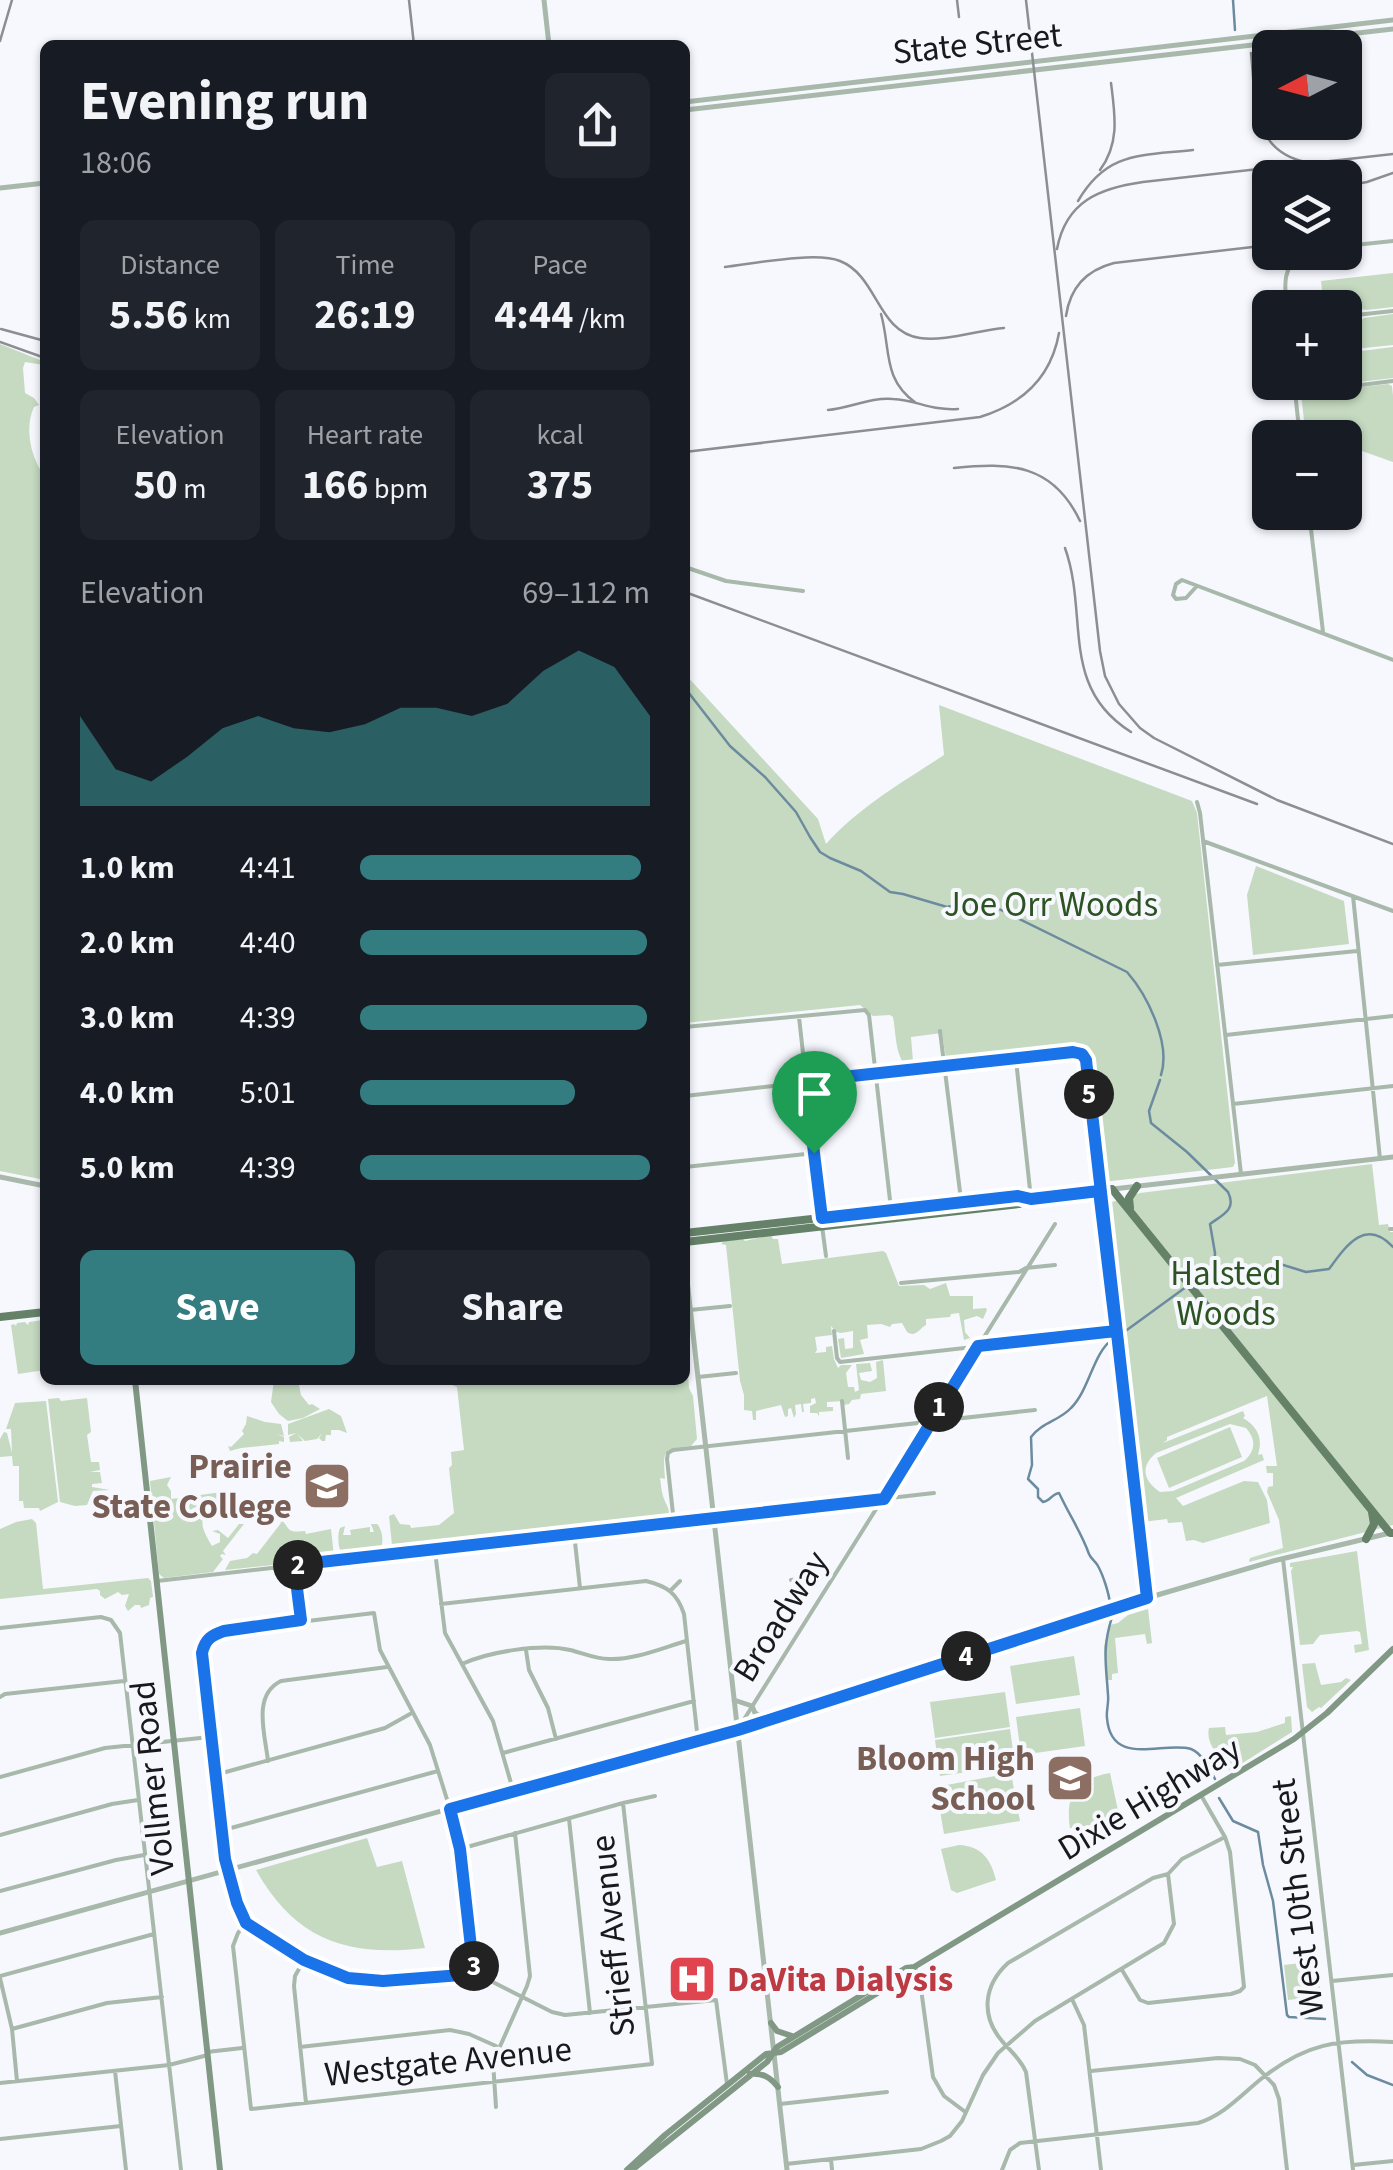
<!DOCTYPE html>
<html lang="en">
<head>
<meta charset="utf-8">
<style>
	body { margin:0; font-family:"Source Sans 3",sans-serif; background:#20242c; color:#f1f3f6; height:100vh; display:flex; flex-direction:column; font-size:38px; white-space:nowrap }
	* { box-sizing:border-box; margin:0 }
	p { font-size:32px; color:#9ea1a6 }
	.icon { flex:none; width:55px; height:55px; fill:none; stroke:currentColor; stroke-width:2; stroke-linecap:round; stroke-linejoin:round }
	.map { position:relative; flex:1; overflow:hidden }
	.drawer { position:absolute; left:40px; top:40px; width:650px; height:1345px; display:flex; flex-direction:column; background:#171b24; border-radius:15px; box-shadow:0 2px 8px #0004 }
	.drawer>* { flex:none }
	.needle { width:65px; rotate:264deg }
	.fabs { position:absolute; left:1252px; top:30px; display:grid; gap:20px }
	.fabs a { display:grid; place-items:center; width:110px; height:110px; border-radius:15px; background:#171b24; box-shadow:0 2px 8px #0004; font-size:50px }
	.pin { position:absolute; display:grid; place-items:center; width:85px; height:85px; color:#fff; margin:-102px -42px; border-radius:50% 50% 50% 0; rotate:-45deg; box-shadow:0 0 10px #0007 }
	.pin .icon { rotate:45deg }
	.km { position:absolute; width:50px; height:50px; margin:-25px; border-radius:50%; background:#222; color:#fff; font-size:28px; line-height:50px; text-align:center }
	.round { display:grid; place-items:center; flex:none; width:105px; height:105px; border-radius:15px; background:#20242c }
	.summary { display:flex; align-items:center; justify-content:space-between; height:170px; padding:0 40px }
	h1 { font-size:55px; font-weight:700; line-height:75px }
	.stats { display:grid; grid-template-columns:repeat(3,1fr); gap:15px; height:170px; padding:10px 40px }
	.stats div { display:grid; align-content:center; border-radius:15px; background:#20242c; text-align:center }
	.stats b { font-size:42px; font-weight:700 }
	.stats small { font-size:28px; font-weight:400 }
	.stats p { font-size:28px }
	.chart { height:280px; padding:20px 40px }
	.chart p { display:flex; justify-content:space-between }
	.chart svg { width:100%; height:180px; margin-top:10px; fill:#337c80; opacity:.7 }
	.primary-button { display:flex; gap:20px; margin-top:auto; padding:20px 40px }
	.primary-button a { flex:1; height:115px; border-radius:15px; background:#337c80; color:#fff; font-size:40px; font-weight:700; line-height:115px; text-align:center }
	.primary-button a+a { background:#20242c; color:#f1f3f6 }
	ul { padding:0 40px; list-style:none; font-size:32px }
	li { display:grid; grid-template-columns:160px 120px 1fr; align-items:center; height:75px }
	li i { height:25px; border-radius:12px; background:#337c80 }
	.map>svg:first-child { display:block }
	.green { fill:#c5dac0; fill-rule:evenodd }
	.lines { fill:none; stroke-linecap:round; stroke-linejoin:round }
	.stream { stroke:#6d8b9f; stroke-width:2.5 }
	.minor { stroke:#a8b8aa; stroke-width:4 }
	.tertiary { stroke:#a8b8aa; stroke-width:5 }
	.secondary { stroke:#819984; stroke-width:6 }
	.primary { stroke:#658269; stroke-width:8 }
	.rail { stroke:#8d8e92; stroke-width:2.5 }
	.route-casing { stroke:#fff; stroke-width:20 }
	.route { stroke:#1a73e8; stroke-width:12 }
	.labels { text-anchor:middle; stroke-width:8; stroke-linejoin:round; paint-order:stroke }
	.street-label { font-size:35px; fill:#19191b; stroke:#f6f8fe }
	.park-label { font-size:35px; fill:#2c5321; stroke:#f6f8fe }
	.education-label { font-size:35px; font-weight:bold; fill:#785e54; stroke:#f6f8fe; text-anchor:end }
	.health-label { font-size:35px; font-weight:bold; fill:#be3a42; stroke:#f6f8fe; text-anchor:start }
</style>
</head>
<body>
<div class="map">
<svg width="1393" height="2170" viewBox="0 0 1393 2170">
	<rect width="100%" height="100%" fill="#f6f8fe"/>
	<path class="green" d="M1393 273V307L1367 310 1355 308 1349 314 1353 321 1358 322 1364 318 1393 314V345L1345 350V308L1324 307 1321 281Z
		M0 344 45 362 44 365 25 362 23 368 25 393 34 398 39 405 34 407C24 428 31 459 45 477V1180L0 1171Z
		M1393 347V378L1300 389V383L1345 382V353Z
		M1388 384 1392 386 1393 396V462L1345 445V438L1326 437 1305 429 1301 394Z
		M685 674 818 819 826 844C859 807 903 782 944 755L939 705 1192 801 1197 813 1235 1163 1233 1167 1103 1182 1101 1179 1089 1056 1083 1050 950 1064 946 1059 942 1033 911 1037 913 1061 910 1064H904C895 1051 896 1033 893 1017L890 1015 873 1016 860 1005 685 1023Z
		M1256 866 1344 901 1349 944 1253 955 1247 895Z
		M1372 1164 1379 1225 1388 1224 1390 1232H1393V1525L1249 1562 1250 1558 1283 1548 1279 1520 1267 1492 1268 1487 1273 1486V1473H1267L1266 1466H1277L1267 1396 1167 1437V1440L1163 1443 1243 1411 1245 1416 1243 1418C1258 1427 1263 1438 1258 1455L1262 1454 1264 1460 1176 1498 1183 1506 1244 1481 1258 1482 1267 1500 1270 1523 1203 1543 1194 1540 1186 1541 1182 1522 1168 1523 1167 1519 1142 1522 1106 1204 1140 1193ZM1230 1424 1246 1428C1256 1439 1256 1451 1244 1461L1173 1491 1160 1492C1143 1481 1140 1466 1156 1453Z
		M771 1235 773 1239H778L782 1264 883 1251 886 1253 899 1286 924 1285 930 1289 946 1283 950 1296H973V1309L986 1308 987 1310 983 1319 977 1316 964 1320 965 1332 970 1338 964 1340 959 1313 951 1314 950 1317 926 1319V1325C920 1328 916 1338 907 1332L902 1323 892 1324 890 1327 881 1324 867 1325 868 1338 860 1340 864 1354 841 1358 838 1339 844 1338 845 1349 853 1348V1331L841 1333 836 1332 831 1326 832 1335 815 1337 817 1350 815 1353 826 1352V1347L832 1346 834 1359 838 1368 841 1365H852L846 1373 848 1387H854L855 1392 859 1390 856 1364 870 1363 872 1371 859 1373 861 1380 870 1382 877 1378 876 1362 883 1360 886 1391 861 1394 860 1399 852 1400 849 1404 844 1405 843 1401 827 1402V1407H833V1411L819 1412V1416L817 1413H810V1406L816 1403 815 1398 811 1399V1403L803 1404 804 1412H802L801 1404 795 1405 796 1414 794 1418 791 1408 788 1409V1416L785 1417 781 1405 756 1411V1420H753L752 1411 744 1410V1395L740 1381 726 1245 721 1244 724 1241 743 1239 745 1241Z
		M43 1320 45 1370 18 1374 11 1325 14 1324 16 1326 17 1323 25 1322 28 1325 29 1322Z
		M685 1328 689 1388 693 1396 697 1439 691 1446C662 1449 663 1450 665 1479L660 1478C661 1483 661 1490 663 1496 666 1506 671 1508 668 1520L393 1552 388 1547 392 1545 389 1516 394 1514 400 1524 410 1525 411 1528 439 1525 454 1513 449 1468 452 1465 451 1452 464 1450 457 1387 440 1380H685Z
		M274 1380H298L301 1395 309 1405 312 1404 320 1409 303 1418 288 1421 279 1414 271 1402Z
		M59 1398 61 1401 87 1398 91 1432 87 1435 91 1462H99L100 1470 90 1472H100L102 1483 92 1484V1487L110 1490 93 1491 87 1505 75 1506 60 1502 48 1399Z
		M46 1401 58 1502 40 1511 39 1508H24L23 1501H19V1466H13L12 1456 0 1457V1439L4 1432 7 1433 12 1453 11 1429H6L15 1403Z
		M329 1409 341 1416 347 1433 339 1430H331V1435H326L325 1441H322L319 1438 322 1433 317 1439 305 1441 297 1434 303 1441 290 1442 289 1437 296 1433 288 1435V1424Z
		M247 1416 265 1422 281 1424 284 1436 277 1434 284 1437V1442L279 1441V1444L241 1448 230 1451 228 1446 231 1447 244 1434 242 1431 246 1424Z
		M1230 1427 1242 1457 1169 1488 1157 1458Z
		M171 1477 167 1485 171 1491V1499L222 1492 224 1502 227 1507H222L223 1502 217 1500C198 1519 199 1524 212 1546L220 1542V1534L212 1531 218 1530 228 1538 239 1524H244L223 1551 226 1555 222 1554 220 1556 223 1559 213 1572 164 1578 159 1574 150 1481Z
		M280 1518C291 1529 285 1533 305 1531L306 1534 331 1529 334 1556 331 1559 225 1570 230 1561 247 1558 253 1553 257 1554 281 1523 279 1520Z
		M32 1519 36 1523 43 1589 148 1578 151 1581 153 1597 150 1598 149 1605 141 1608 140 1605H135L128 1611 125 1606 129 1594 122 1595 118 1592 105 1599 100 1595V1591L97 1589 0 1599V1529L16 1522Z
		M377 1524C383 1530 385 1546 378 1553L343 1557C338 1549 337 1536 340 1528L345 1526 343 1535H351L350 1530 370 1527V1532H374L371 1524Z
		M1357 1551 1369 1650 1355 1653 1354 1645 1362 1644 1360 1632 1357 1631 1320 1635 1313 1644 1300 1645 1291 1571 1293 1567H1290V1563Z
		M1148 1609 1152 1643 1147 1644 1145 1634 1115 1638 1118 1673 1112 1674V1680H1107L1104 1646 1110 1625 1118 1623 1128 1615Z
		M1074 1656 1080 1695 1016 1704 1010 1666Z
		M1315 1663 1321 1685 1341 1682 1346 1678 1351 1680 1321 1708 1319 1707 1312 1712 1307 1707 1302 1664Z
		M1005 1692 1010 1727 935 1738 930 1702Z
		M1080 1708 1085 1746 1021 1755 1016 1717Z
		M1291 1716 1292 1732 1230 1771C1220 1758 1205 1744 1209 1728L1225 1727 1226 1735 1257 1732 1285 1723V1717Z
		M1010 1729 1015 1765 940 1776 935 1740Z
		M1011 1773 1020 1821 944 1834 936 1787Z
		M1110 1773 1119 1815 1114 1822 1070 1828C1065 1795 1076 1779 1110 1773Z
		M367 1838 377 1867 402 1861 425 1948C348 1957 296 1941 256 1870Z
		M959 1845C981 1846 991 1859 996 1880L957 1893 951 1890 941 1849Z
		M1317 1961 1321 1996 1288 2000 1284 1965Z"/>
	<g class="lines">
		<path class="stream" d="M1233 0 1235 30
			M685 688 730 746 765 777 796 812 810 837 820 852 830 858 861 871 890 892 903 894 947 907 963 903 993 906 1127 972C1148 996 1171 1044 1161 1075
			M1160 1080 1149 1111 1151 1123 1187 1152 1228 1192C1237 1210 1222 1215 1210 1224L1215 1253 1214 1269
			M1215 1269 1225 1272H1242L1280 1264 1306 1272 1329 1269C1346 1246 1365 1217 1393 1247
			M1201 1278 1213 1270
			M1120 1335 1186 1287
			M1110 1604C1109 1593 1103 1575 1098 1566 1096 1562 1091 1559 1089 1554 1082 1534 1070 1516 1061 1497L1059 1493C1052 1494 1050 1501 1043 1502L1038 1497V1489L1028 1479 1032 1465 1031 1437C1042 1422 1059 1421 1071 1408 1090 1389 1093 1352 1113 1339
			M1112 1617C1102 1649 1106 1663 1108 1695 1109 1703 1106 1711 1107 1718 1111 1768 1163 1741 1191 1749 1202 1753 1210 1770 1215 1779
			M1219 1798 1233 1821 1258 1832 1263 1865 1273 1901 1287 2015 1289 2017 1325 2019
			M1352 2062 1367 2075 1393 2085"/>
		<path class="minor" d="M1345 246 1393 241
			M1287 308C1284 285 1282 266 1304 252
			M1356 315 1393 311
			M1294 382 1300 438
			M1304 392 1393 381
			M1309 512 1323 632
			M685 567 726 581 803 591
			M1196 587 1186 598 1176 599 1173 595 1176 584 1182 580 1393 660
			M1197 802 1200 813 1241 1174
			M1203 841 1393 911
			M1353 896 1380 1159
			M1217 965 1357 951
			M799 1017 821 1216
			M685 1027 865 1010 869 1015 891 1209
			M940 1031 961 1200
			M1226 1035 1393 1016
			M1016 1060 1031 1199
			M685 1096 1073 1052 1082 1054 1086 1061 1147 1598
			M1233 1104 1393 1086
			M685 1167 815 1153
			M822 1226 826 1256
			M1390 1229H1393
			M901 1283 1019 1272 1026 1268 1055 1265
			M690 1310 730 1306
			M834 1331 837 1358 840 1362 1116 1331
			M698 1377 736 1373
			M842 1401 848 1458
			M674 1523 667 1459 668 1453 673 1450 1035 1410
			M574 1533 580 1588
			M435 1551 445 1633 493 1721 513 1790
			M1283 1559 1353 2170
			M294 1566 301 1620
			M791 1580 834 1575
			M157 1581 934 1493
			M671 1590 680 1581
			M441 1604 646 1581C667 1586 677 1593 684 1614L698 1741
			M0 1628 101 1617 111 1620 120 1633 181 2170
			M526 1650 529 1670 548 1708 556 1739
			M462 1664C488 1652 541 1643 570 1650 583 1653 595 1659 609 1659 634 1660 662 1648 686 1641
			M0 1697 5 1694 124 1681
			M738 1729 1055 1224
			M503 1753 694 1701
			M268 1761C265 1734 252 1695 281 1681L387 1667
			M215 1775 385 1728 410 1714
			M0 1777 105 1748 210 1737
			M569 1819 590 2013
			M220 1831 438 1771
			M0 1835 112 1804 138 1800
			M460 1849 623 1803 655 1796
			M0 1891 116 1860 144 1855
			M246 1923 238 1933 233 1946 251 2109 652 2064 623 1803
			M304 1960 295 1976 294 1986 306 2103
			M914 1967 919 1974 933 2077 944 2096 964 2111
			M1122 1970 1140 2000 1148 2003 1231 1994 1240 1991 1244 1987 1230 1852 1225 1837 1202 1797
			M475 1973 460 1849 450 1809 430 1745 380 1650 374 1613 224 1631C210 1636 203 1641 202 1656L220 1831 225 1859 237 1903 246 1923 304 1960 349 1978 375 1981 475 1973 552 2012 565 2015 716 2000 727 2084
			M0 1976 154 1934
			M0 1978 12 2029 17 2081
			M1332 1981 1393 1975
			M1072 1999 1084 2025 1101 2170
			M12 2029 107 2003 162 1997
			M300 2047 450 2030 469 2034 496 2046
			M207 2052 242 2048
			M115 2071 126 2170
			M1091 2071 1218 2058 1240 2059 1255 2065 1274 2085 1279 2099 1287 2170
			M0 2083 169 2065 208 2055
			M780 2104 887 2092
			M496 2107 493 2062 527 1986 530 1976 515 1833
			M0 2139 121 2126
			M831 2159 832 2170
			M786 2164 921 2149 941 2141 950 2136 962 2121 983 2075 998 2053 1035 2021 1164 1943 1174 1924 1168 1874
			M1353 2165 1393 2161
			M1002 2170 1010 2150 1020 2143 1198 2123C1224 2115 1241 2095 1261 2079 1306 2043 1338 2039 1393 2042
			M1039 2170 1026 2072C1020 2058 1011 2052 1002 2041 980 2015 984 1985 1008 1963L1153 1878 1168 1874 1182 1859 1225 1837"/>
		<path class="tertiary" d="M544 0 549 45
			M685 102 1393 20
			M685 110 1393 29
			M0 188 45 183
			M0 1177 45 1186
			M1113 1189 1393 1157
			M685 1262 787 2170
			M734 1700 752 1706 755 1713 767 1720
			M0 1933 738 1729 1147 1598 1273 1561 1390 1533"/>
		<path class="secondary" d="M135 1380 220 2170
			M771 2023 777 2031 792 2036
			M750 2074C763 2073 770 2077 778 2087
			M627 2170 665 2135 766 2054 781 2052 910 1973 914 1967 1294 1739 1327 1713 1393 1649
			M632 2170 767 2062 777 2047 906 1968 914 1967"/>
		<path class="primary" d="M1130 1208 1129 1198 1137 1186
			M685 1233 1018 1196 1031 1199
			M685 1242 1019 1204 1031 1199 1112 1189 1390 1533H1393
			M0 1317 45 1312
			M1366 1539 1374 1524 1372 1512"/>
		<path class="rail" d="M409 0 414 45
			M957 0 959 17
			M1026 0 1100 651 1105 676 1119 704 1140 728 1154 738 1277 800 1393 844
			M0 41 12 0
			M1251 53C1256 97 1250 151 1306 162
			M1100 170C1120 143 1115 115 1111 83
			M1351 185 1367 182 1393 173
			M1078 201C1107 151 1141 156 1193 150
			M1057 249C1066 201 1100 188 1143 182L1393 154
			M725 267C752 264 816 251 840 261 878 276 877 332 920 338 943 342 980 330 1004 328
			M881 314C891 349 882 379 916 403
			M1066 316C1070 288 1087 270 1114 263L1270 245
			M1 329 45 341
			M0 342 45 358
			M828 410C850 408 871 397 893 399 917 400 931 411 958 409
			M685 452 980 417C1022 404 1051 378 1059 333
			M954 468C1010 462 1053 464 1080 521
			M1065 548C1089 615 1059 687 1131 732
			M685 592 1257 804"/>
	</g>
	<g class="lines">
		<g class="route-casing">
			<path id="route" d="M814 1153 822 1218 1018 1196 1031 1199 1099 1191 1116 1331 978 1346 884 1499 294 1565 301 1620 224 1631C212 1635 205 1639 202 1653L225 1859 237 1903 246 1923 304 1960 348 1978 383 1981 474 1974 460 1849 450 1809 738 1730 1147 1598 1086 1060 1082 1054 1073 1052 806 1081 814 1153"/>
		</g>
		<use href="#route" class="route"/>
	</g>
	<defs>
		<g id="university-square" transform="scale(2.5)"><rect x="-9" y="-9" width="18" height="18" rx="4" fill="#8d6e63" stroke="#f6f8fe"/><path d="M0-5L7-2L0 1L-7-2ZM-4 1L0 2.5L4 1V4Q0 6-4 4Z" fill="#fff"/></g>
		<g id="school-square" transform="scale(2.5)"><rect x="-9" y="-9" width="18" height="18" rx="4" fill="#8d6e63" stroke="#f6f8fe"/><path d="M0-5L7-2L0 1L-7-2ZM-4 1L0 2.5L4 1V4Q0 6-4 4Z" fill="#fff"/></g>
		<g id="hospital-square" transform="scale(2.5)"><rect x="-9" y="-9" width="18" height="18" rx="4" fill="#e0444e" stroke="#f6f8fe"/><path d="M-5-5h3v3.5h4V-5h3V5h-3V1.5h-4V5h-3Z" fill="#fff"/></g>
	</defs>
	<g fill-rule="evenodd">
		<use href="#university-square" x="327" y="1486"/>
		<use href="#school-square" x="1070" y="1778"/>
		<use href="#hospital-square" x="692" y="1979"/>
	</g>
	<g class="labels">
		<g class="street-label">
			<text transform="translate(977 43) rotate(-6)" y="12">State Street</text>
			<text transform="translate(780 1616) rotate(-58)" y="12">Broadway</text>
			<text transform="translate(152 1778) rotate(-96)" y="12">Vollmer Road</text>
			<text transform="translate(1149 1798) rotate(-31)" y="12">Dixie Highway</text>
			<text transform="translate(1297 1897) rotate(-97)" y="12">West 10th Street</text>
			<text transform="translate(612 1936) rotate(-96)" y="12">Strieff Avenue</text>
			<text transform="translate(448 2061) rotate(-6)" y="12">Westgate Avenue</text>
		</g>
		<g class="park-label">
			<text x="1051" y="916">Joe Orr Woods</text>
			<text x="1226" y="1285">Halsted<tspan x="1226" dy="40">Woods</tspan></text>
		</g>
		<g class="education-label">
			<text x="292" y="1478">Prairie<tspan x="292" dy="40">State College</tspan></text>
			<text x="1035" y="1770">Bloom High<tspan x="1035" dy="40">School</tspan></text>
		</g>
		<g class="health-label">
			<text x="727" y="1991">DaVita Dialysis</text>
		</g>
	</g>
</svg>
<div class="fabs">
<a><svg class="needle" viewBox="-14 -14 28 28"><path d="M0-13l5 13h-10z" fill="#e53935"/><path d="M0 13l5-13h-10z" fill="#9ea1a6"/></svg></a>
<a><svg class="icon" aria-label="layers" viewBox="0 0 24 24"><path d="M12 4l9 5-9 5-9-5zM3 14l9 5 9-5"/></svg></a>
<a>+</a>
<a>−</a>
</div>
<div class="pin" style="left:814px;top:1153px;background:#1e9e55"><svg class="icon" aria-label="arrive" viewBox="0 0 24 24"><path d="M6 21V4h12l-3 4 3 4H6"/></svg></div>
<b class="km" style="left:939px;top:1407px">1</b>
<b class="km" style="left:298px;top:1565px">2</b>
<b class="km" style="left:474px;top:1966px">3</b>
<b class="km" style="left:966px;top:1656px">4</b>
<b class="km" style="left:1089px;top:1094px">5</b>
<section class="drawer">
<div class="summary"><div><h1>Evening run</h1><p>18:06</p></div><a class="round"><svg class="icon" aria-label="share" viewBox="0 0 24 24"><path d="M12 15V3M7 8l5-5 5 5M5 13v7h14v-7"/></svg></a></div>
<div class="stats">
<div><p>Distance</p><b>5.56<small> km</small></b></div>
<div><p>Time</p><b>26:19</b></div>
<div><p>Pace</p><b>4:44<small> /km</small></b></div>
</div>
<div class="stats">
<div><p>Elevation</p><b>50<small> m</small></b></div>
<div><p>Heart rate</p><b>166<small> bpm</small></b></div>
<div><p>kcal</p><b>375</b></div>
</div>
<div class="chart"><p><span>Elevation</span>69–112 m</p>
<svg viewBox="0 0 160 44" preserveAspectRatio="none"><path d="M0 44V22L10 35L20 38L30 32L40 25L50 22L60 25L70 26L80 24L90 20L100 20L110 22L120 19L130 11L140 6L150 10L160 22V44z"/></svg>
</div>
<ul>
<li><b>1.0 km</b>4:41<i style="width:97%"></i></li>
<li><b>2.0 km</b>4:40<i style="width:99%"></i></li>
<li><b>3.0 km</b>4:39<i style="width:99%"></i></li>
<li><b>4.0 km</b>5:01<i style="width:74%"></i></li>
<li><b>5.0 km</b>4:39<i style="width:100%"></i></li>
</ul>
<div class="primary-button"><a>Save</a><a>Share</a></div>
</section>
</div>
</body>
</html>
